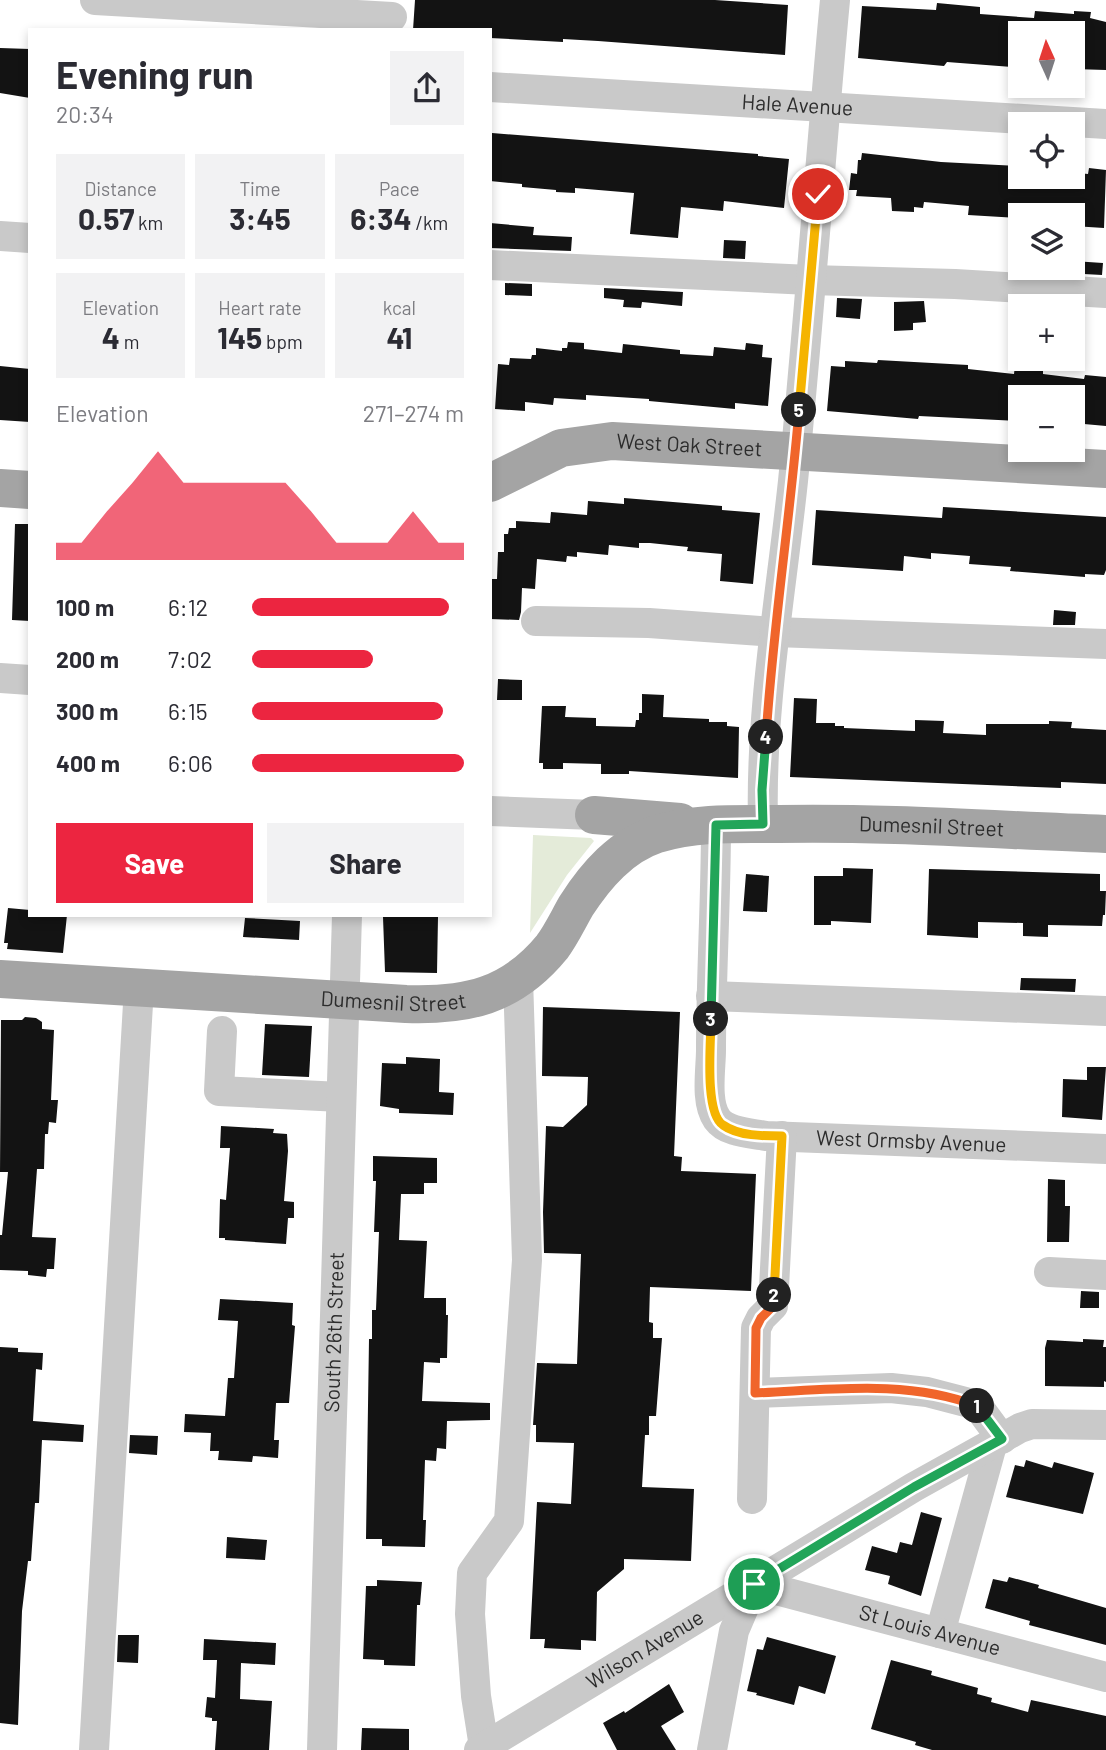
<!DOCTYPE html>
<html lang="en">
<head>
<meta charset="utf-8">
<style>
	body { margin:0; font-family:Barlow,sans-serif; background:#f2f2f3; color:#2b2b33; height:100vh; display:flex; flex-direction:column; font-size:26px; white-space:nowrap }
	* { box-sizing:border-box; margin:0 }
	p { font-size:23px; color:#7c7c81 }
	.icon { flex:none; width:38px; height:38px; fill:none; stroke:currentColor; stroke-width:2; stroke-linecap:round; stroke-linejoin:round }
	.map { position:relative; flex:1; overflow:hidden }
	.drawer { position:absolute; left:28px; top:28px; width:464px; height:889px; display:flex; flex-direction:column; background:#fff; border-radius:0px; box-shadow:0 4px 10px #0003 }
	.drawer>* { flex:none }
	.needle { width:46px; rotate:357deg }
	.controls { position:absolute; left:1008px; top:21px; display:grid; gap:14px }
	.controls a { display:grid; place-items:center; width:77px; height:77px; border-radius:0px; background:#fff; box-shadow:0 4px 10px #0003; font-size:35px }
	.pin { position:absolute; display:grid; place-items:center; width:60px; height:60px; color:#fff; margin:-30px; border:4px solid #fff; border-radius:50%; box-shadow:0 2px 7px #0007 }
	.km { position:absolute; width:35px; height:35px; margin:-18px; border-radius:50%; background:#222; color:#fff; font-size:19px; line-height:35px; text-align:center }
	.round { display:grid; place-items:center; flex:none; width:74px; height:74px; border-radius:0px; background:#f2f2f3 }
	.overview { display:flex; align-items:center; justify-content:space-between; height:119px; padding:0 28px }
	h1 { font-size:38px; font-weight:700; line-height:52px }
	.metrics { display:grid; grid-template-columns:repeat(3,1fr); gap:10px; height:119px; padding:7px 28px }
	.metrics div { display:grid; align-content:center; border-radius:0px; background:#f2f2f3; text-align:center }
	.metrics b { font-size:30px; font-weight:700 }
	.metrics small { font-size:19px; font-weight:400 }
	.metrics p { font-size:19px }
	.chart { height:196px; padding:14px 28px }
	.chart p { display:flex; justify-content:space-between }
	.chart svg { width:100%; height:126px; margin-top:7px; fill:#ec2540; opacity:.7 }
	.cta { display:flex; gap:14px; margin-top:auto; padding:14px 28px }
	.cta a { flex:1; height:80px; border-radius:0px; background:#ec2540; color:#fff; font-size:28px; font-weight:700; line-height:80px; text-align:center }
	.cta a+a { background:#f2f2f3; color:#2b2b33 }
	ul { padding:0 28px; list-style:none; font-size:23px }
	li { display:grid; grid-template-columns:112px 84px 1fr; align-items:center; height:52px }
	li i { height:18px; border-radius:9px; background:#ec2540 }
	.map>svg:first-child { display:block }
	.grass { fill:#e4ebd9 }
	.building { fill:#131313 }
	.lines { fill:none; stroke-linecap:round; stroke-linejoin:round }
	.minor { stroke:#c9c9c9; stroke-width:30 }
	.major { stroke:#a4a4a4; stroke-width:38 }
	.split-1-casing { stroke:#fff; stroke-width:14 }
	.split-2-casing { stroke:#fff; stroke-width:14 }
	.split-3-casing { stroke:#fff; stroke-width:14 }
	.split-4-casing { stroke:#fff; stroke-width:14 }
	.split-5-casing { stroke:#fff; stroke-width:14 }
	.split-6-casing { stroke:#fff; stroke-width:14 }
	.split-1 { stroke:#22a559; stroke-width:9 }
	.split-2 { stroke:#f0652b; stroke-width:9 }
	.split-3 { stroke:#f5b400; stroke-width:9 }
	.split-4 { stroke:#22a559; stroke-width:9 }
	.split-5 { stroke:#f0652b; stroke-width:9 }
	.split-6 { stroke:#f5b400; stroke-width:9 }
	.labels { text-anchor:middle; stroke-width:7; stroke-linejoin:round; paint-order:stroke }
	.street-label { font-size:21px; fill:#2c2c2c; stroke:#fff }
</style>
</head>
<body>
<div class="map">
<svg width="1106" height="1750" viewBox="0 0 1106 1750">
	<rect width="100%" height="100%" fill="#fff"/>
	<path class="grass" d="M533 835 591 838 594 841 567 875 530 933Z"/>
	<path class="building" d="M415 0H715L788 5 785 55 598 41 563 39V42L490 38V30H413Z
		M937 3 980 7V14L1034 18 1035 11 1074 14V11L1091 12 1090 18 1106 22V70L1073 69V33H1016L1012 67 947 62 944 66 858 58 862 6 936 10Z
		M0 48 30 49V98L0 93Z
		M492 133 758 154V156L789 159 784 208 724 201 723 211 681 207 678 238 630 234 634 193 575 188V193L556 192V190L522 187V184L490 181Z
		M862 153 941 162 1020 166V177H1077L1078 173 1088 174 1089 168 1106 170 1104 228 1073 226 1074 215H1018V218L968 215 969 206 924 202 923 208 914 207V212L892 211 891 198 856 196 857 190H849L851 173 857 174 858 160H861Z
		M490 223 534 227 533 235 572 237 571 251 490 248Z
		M724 240 746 241 745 259 723 258Z
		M1073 261 1103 263 1102 275 1029 271V268H1073Z
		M505 283 532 284V296L505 295Z
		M604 288 683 292 682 306 642 302 641 308 623 307 624 300 604 298Z
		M837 298 862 299 860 319 836 317Z
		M924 301 926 322 913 323V330L894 331V302Z
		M568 342 584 343V349L622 353 623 344 680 350V354L713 356 714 347 745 350 746 343 763 345 762 357 772 358 768 406 735 403V409L649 401V399L586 395V400L554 398 553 405 525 402V411L495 409 498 364 509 365 510 358 531 359 532 355H536V348L562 351V348H567Z
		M878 360 968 365V369L1014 374 1015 365 1043 367V374L1084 379 1085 375 1106 377V426L1073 423V397H1020V421L919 416 918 419 827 411 831 366 845 367V361L877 363Z
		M0 366 30 369V422L0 420Z
		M624 498 722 506V510L760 513 753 584 720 581 722 554 687 551 688 547 650 543H639V548L609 545 608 555 577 552V557L567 556 566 562 537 559 535 589 522 588 521 612 519 620 490 619V579H497L498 552H504V534H508L509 528H516V521L550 523 551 512 587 515 588 501 624 504Z
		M943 507 1106 517V570L1104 575 1085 574V577L1010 571 1011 567 969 564 970 556 931 553V559L904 556 903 571 812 565 816 510 942 518Z
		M15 524H30V621L12 620Z
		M1054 610 1076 612 1075 625H1053Z
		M498 679 522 680V700H497Z
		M642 694 664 695 663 717 709 719V722H727V726L739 727 738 778 629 771V774H601V764L563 763V769H543V763H539L542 706H566L565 717 596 718V726L635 727 636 720H639V713H642Z
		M794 698 817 699 816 723H835V726H844V728L915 731V720L944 721 943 733 986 735V724H1049V721L1072 722 1071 728 1106 730V784L1061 782V788L790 777Z
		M843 868 873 869 871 923 831 921V925H814V876H843Z
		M929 869 1100 874V891H1106L1105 915H1103L1102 926 1048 925V937L1023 936V923L978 922V938L927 935Z
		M746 874 769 876 767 912 743 911Z
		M8 908 30 910V915H67L63 953 7 949 8 943H4Z
		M383 917H438L437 973 385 972Z
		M245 918 300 921 299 940 243 937Z
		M1021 978 1076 979 1075 992 1020 990Z
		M543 1007 680 1012 674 1156 682 1157 681 1171 756 1174 751 1291 650 1287 649 1322 653 1323V1338H662L656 1416H649V1435H645L642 1487 694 1489 691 1561 624 1559V1569L597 1592 596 1641 581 1640V1650L544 1648 545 1639H530L537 1502 571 1504 574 1443 536 1442V1425H533L537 1363 577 1364 581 1254 544 1253 543 1212 546 1126 563 1127 587 1105 588 1077 542 1076Z
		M25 1017 36 1018 42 1022V1029L54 1030 51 1100H58L56 1123 49 1122 48 1134H45L44 1169H37L32 1237 56 1238 54 1269H47L46 1277 28 1275V1271L0 1270V1235H2L8 1172H0L1 1020H22Z
		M265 1024 312 1026 309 1077 262 1075Z
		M406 1057 440 1059 439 1092 454 1093 453 1115 399 1113V1109L380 1106 382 1063 406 1064Z
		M1087 1067H1106L1102 1120 1062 1117 1063 1079 1087 1080Z
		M221 1126 274 1129 273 1133 287 1134 288 1151 284 1201 294 1202V1218H288L286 1244 225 1240V1238H219L220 1199 226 1200 230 1148H220Z
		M373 1156 437 1158V1183H424V1194H401L399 1240 427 1241 424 1298H446V1315H448L447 1358H440V1363L424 1362 422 1401 490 1403V1420L447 1421 446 1449 437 1448 436 1461 425 1460 423 1520H426L425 1547 382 1546V1539H366L369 1339H372V1310H376L379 1232H374L376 1181H373Z
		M1048 1179 1065 1180V1206H1070L1069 1242H1047Z
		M1081 1291 1099 1292V1308H1080Z
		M220 1299 293 1303 292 1325 295 1326 289 1403H276L274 1440H279L278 1458 253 1456 252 1462 218 1460 219 1451H210L211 1433 184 1432 185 1414 225 1416 228 1378H234L238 1321 218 1320Z
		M1083 1339 1104 1340 1103 1347H1106V1382L1104 1381V1387L1045 1386V1348L1047 1340 1083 1342Z
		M0 1347 18 1348V1352L43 1353 42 1370 36 1369 33 1421 84 1425 83 1442 42 1440 39 1503H35L31 1561H28L22 1611 18 1725 0 1723Z
		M130 1435 158 1436 157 1455 129 1453Z
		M1026 1460 1052 1468 1054 1462 1094 1473 1083 1514 1006 1497 1015 1465 1024 1467Z
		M921 1512 942 1518 921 1596 888 1584 890 1576 865 1570 872 1546 897 1553 900 1542 912 1545Z
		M227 1537 267 1540 265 1560 226 1558Z
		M1009 1577 1039 1585 1038 1588 1106 1608V1645L1029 1625 1030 1621 985 1608 993 1579 1007 1582Z
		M377 1580 422 1582 420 1605H417L415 1666 384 1665V1660L363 1659 366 1586H377Z
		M118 1635H139L138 1663 117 1662Z
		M767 1637 836 1656 825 1694 799 1686 794 1705 756 1695 757 1693 747 1691 757 1649 763 1650Z
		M204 1639 276 1643 275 1665 241 1663 240 1699 272 1701 269 1750H215L217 1721H212V1718L205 1717 207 1697 215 1698 217 1660H203Z
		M891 1660 932 1671 931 1675 978 1688 977 1694 992 1698 991 1702 1028 1712 1031 1700 1106 1716V1750H932L915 1745 916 1742 871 1729Z
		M669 1684 684 1712 661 1726 676 1750H617L603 1723 624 1711 625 1713Z
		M362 1728 409 1729V1750H361Z"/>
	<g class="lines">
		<g class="minor">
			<path d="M95 0 392 17"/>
			<path id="s1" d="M490 87 1106 124"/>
			<path d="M0 236 30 238"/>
			<path d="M490 265 810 280 955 284 1106 293"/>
			<path d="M536 621 649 623 775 632 1106 644"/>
			<path d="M0 678 30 680"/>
			<path d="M490 811 594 815"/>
			<path d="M763 824C760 709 781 595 793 481 809 321 820 160 835 0"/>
			<path id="s2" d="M716 825C716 900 711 975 711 1050 711 1069 705 1102 717 1119 727 1133 751 1133 766 1136L1106 1149"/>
			<path d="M711 996 1106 1011"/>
			<path d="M222 1031 219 1091 341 1097"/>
			<path d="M1049 1272 1106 1275"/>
			<path d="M755 1393 891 1388 927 1392 977 1405 1002 1439"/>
			<path d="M752 1499 756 1328 761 1318 773 1306 782 1136"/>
			<path d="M940 1633 992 1445"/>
			<path d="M484 1747 476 1696 470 1614 472 1573 509 1521 527 1260 518 978"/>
			<path d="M94 1750 139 987"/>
			<path id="s3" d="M322 1750 347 915"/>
			<path id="s4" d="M479 1750 914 1487 1020 1428 1032 1424 1106 1425"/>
			<path id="s5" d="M712 1750 734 1631 754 1584 1106 1677"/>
		</g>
		<g class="major">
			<path id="s6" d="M490 483 561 448 612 441 1106 469"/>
			<path d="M0 488 30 490"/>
			<path d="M594 815 680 822"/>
			<path id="s7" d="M0 979 406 1004C466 1006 511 997 552 947 561 935 568 920 576 906 596 875 621 846 657 834 696 822 738 824 778 824 887 822 997 830 1106 834"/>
		</g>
	</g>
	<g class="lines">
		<g class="split-1-casing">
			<path id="split-1" d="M754 1584 914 1487 1002 1439 977 1406"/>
		</g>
		<g class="split-2-casing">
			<path id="split-2" d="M774 1295 773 1306 761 1318 756 1328 755 1393C829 1390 907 1379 977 1406"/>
		</g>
		<g class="split-3-casing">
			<path id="split-3" d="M711 1019C711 1041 704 1113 723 1125 738 1136 764 1136 782 1136L774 1295"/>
		</g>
		<g class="split-4-casing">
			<path id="split-4" d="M711 1019 716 825 763 824 762 790 766 737"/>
		</g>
		<g class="split-5-casing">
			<path id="split-5" d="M766 737C773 627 790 519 799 410"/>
		</g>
		<g class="split-6-casing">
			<path id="split-6" d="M799 410 818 194"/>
		</g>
		<use href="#split-1" class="split-1"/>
		<use href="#split-2" class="split-2"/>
		<use href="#split-3" class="split-3"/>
		<use href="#split-4" class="split-4"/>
		<use href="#split-5" class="split-5"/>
		<use href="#split-6" class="split-6"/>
	</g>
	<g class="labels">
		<g class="street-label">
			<text dy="7" stroke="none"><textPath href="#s1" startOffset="308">Hale Avenue</textPath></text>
			<text dy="7" stroke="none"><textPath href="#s6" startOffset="208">West Oak Street</textPath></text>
			<text dy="7" stroke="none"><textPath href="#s7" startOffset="1004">Dumesnil Street</textPath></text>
			<text dy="7" stroke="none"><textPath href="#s7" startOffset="394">Dumesnil Street</textPath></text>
			<text dy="7" stroke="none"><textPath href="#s2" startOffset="494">West Ormsby Avenue</textPath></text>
			<text dy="7" stroke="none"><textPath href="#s3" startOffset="418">South 26th Street</textPath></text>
			<text dy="7" stroke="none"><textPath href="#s5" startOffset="354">St Louis Avenue</textPath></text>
			<text dy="7" stroke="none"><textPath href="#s4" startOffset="194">Wilson Avenue</textPath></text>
		</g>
	</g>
</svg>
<div class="controls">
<a><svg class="needle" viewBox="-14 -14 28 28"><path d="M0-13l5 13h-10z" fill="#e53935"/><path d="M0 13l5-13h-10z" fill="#7c7c81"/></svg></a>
<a><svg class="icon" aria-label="locate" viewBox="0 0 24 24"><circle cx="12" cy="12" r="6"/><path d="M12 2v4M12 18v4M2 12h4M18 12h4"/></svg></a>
<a><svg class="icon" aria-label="layers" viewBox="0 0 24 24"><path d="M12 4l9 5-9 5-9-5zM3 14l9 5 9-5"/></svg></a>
<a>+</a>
<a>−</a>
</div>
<div class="pin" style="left:754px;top:1584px;background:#1e9e55"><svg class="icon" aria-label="arrive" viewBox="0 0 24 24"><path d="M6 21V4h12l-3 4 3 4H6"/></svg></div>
<div class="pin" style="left:818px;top:194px;background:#d93025"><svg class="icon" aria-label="check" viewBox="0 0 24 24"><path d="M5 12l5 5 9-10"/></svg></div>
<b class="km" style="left:977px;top:1406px">1</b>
<b class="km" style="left:774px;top:1295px">2</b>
<b class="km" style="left:711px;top:1019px">3</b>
<b class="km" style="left:766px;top:737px">4</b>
<b class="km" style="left:799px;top:410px">5</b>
<section class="drawer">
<div class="overview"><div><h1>Evening run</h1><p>20:34</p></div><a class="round"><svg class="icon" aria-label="share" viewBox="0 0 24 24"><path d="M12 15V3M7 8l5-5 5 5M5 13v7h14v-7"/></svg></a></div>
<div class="metrics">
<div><p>Distance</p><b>0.57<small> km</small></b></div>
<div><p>Time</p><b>3:45</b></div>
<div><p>Pace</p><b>6:34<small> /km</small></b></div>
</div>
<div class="metrics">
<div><p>Elevation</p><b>4<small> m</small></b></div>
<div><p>Heart rate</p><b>145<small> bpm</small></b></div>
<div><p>kcal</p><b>41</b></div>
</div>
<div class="chart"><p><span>Elevation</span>271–274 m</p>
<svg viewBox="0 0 160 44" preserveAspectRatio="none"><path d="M0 44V38L10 38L20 27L30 17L40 6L50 17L60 17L70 17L80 17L90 17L100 27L110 38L120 38L130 38L140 27L150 38L160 38V44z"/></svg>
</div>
<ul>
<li><b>100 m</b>6:12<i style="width:93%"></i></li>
<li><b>200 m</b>7:02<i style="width:57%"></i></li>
<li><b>300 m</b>6:15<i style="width:90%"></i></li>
<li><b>400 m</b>6:06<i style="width:100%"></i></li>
</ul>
<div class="cta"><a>Save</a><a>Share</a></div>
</section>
</div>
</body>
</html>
